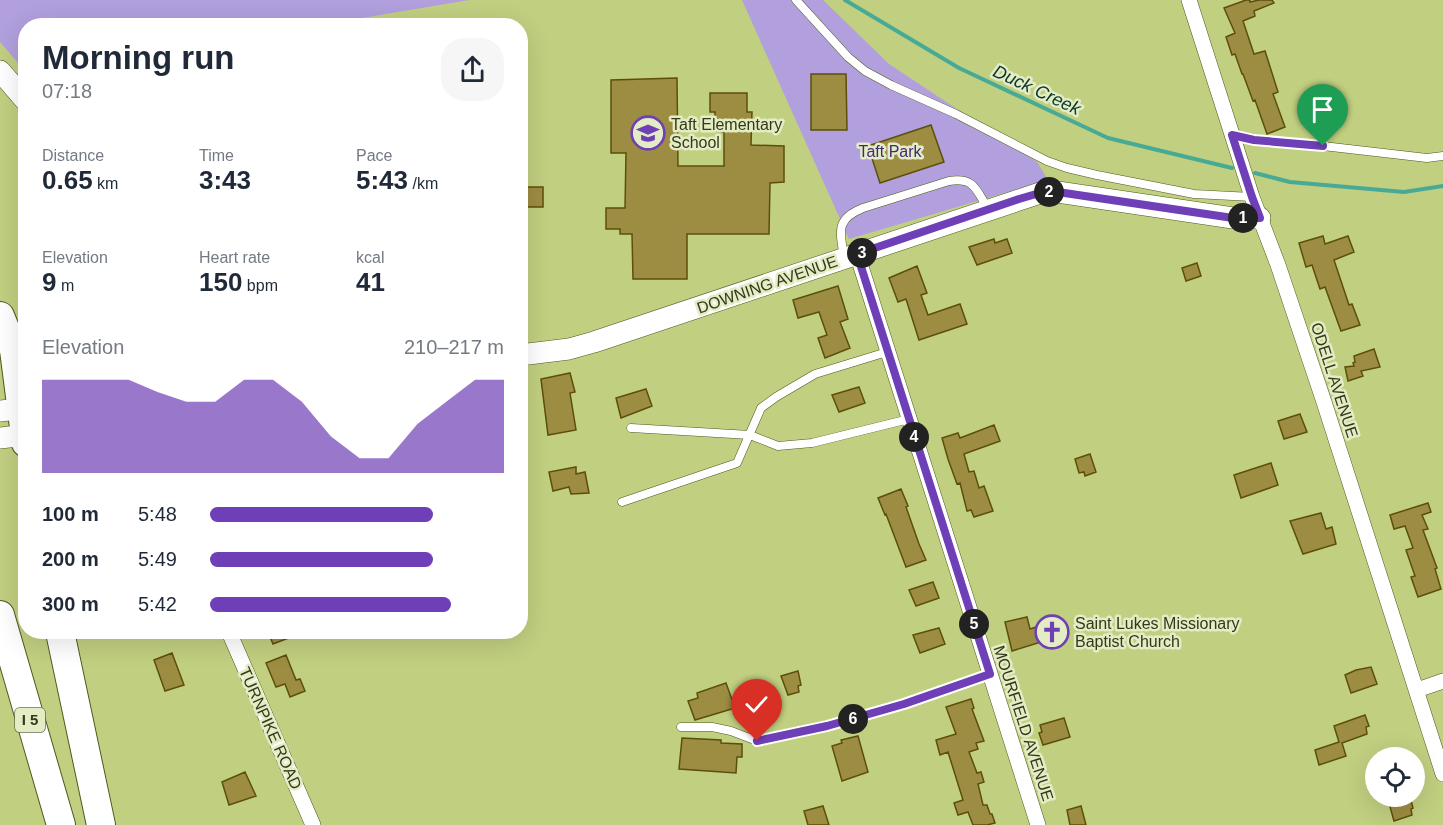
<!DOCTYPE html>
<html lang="en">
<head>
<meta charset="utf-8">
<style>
	body { margin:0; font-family:Arial,sans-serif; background:#f6f6f7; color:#1f2937; height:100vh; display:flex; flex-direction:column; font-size:22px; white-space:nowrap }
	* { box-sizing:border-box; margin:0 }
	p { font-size:20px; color:#747a83 }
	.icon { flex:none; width:33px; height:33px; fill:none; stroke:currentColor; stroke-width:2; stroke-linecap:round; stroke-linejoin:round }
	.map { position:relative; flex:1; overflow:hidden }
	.sheet { position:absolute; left:18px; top:18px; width:510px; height:621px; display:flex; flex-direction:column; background:#fff; border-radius:24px; box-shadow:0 6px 24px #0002 }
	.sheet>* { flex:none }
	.controls { position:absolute; left:1365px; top:747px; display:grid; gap:12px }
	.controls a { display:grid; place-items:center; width:60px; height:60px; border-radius:50%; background:#fff; box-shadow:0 6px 24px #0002; font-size:30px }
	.pin { position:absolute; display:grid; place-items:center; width:51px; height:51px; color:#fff; margin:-62px -26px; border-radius:50% 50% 50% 0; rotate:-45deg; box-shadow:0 0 6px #0007 }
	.pin .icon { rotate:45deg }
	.km { position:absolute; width:30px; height:30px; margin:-15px; border-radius:50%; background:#222; color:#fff; font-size:16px; line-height:30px; text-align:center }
	.round { display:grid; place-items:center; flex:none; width:63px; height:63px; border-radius:24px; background:#f6f6f7 }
	.head { display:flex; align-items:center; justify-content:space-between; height:102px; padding:0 24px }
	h1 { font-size:33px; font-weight:600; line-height:45px }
	.figures { display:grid; grid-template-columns:repeat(3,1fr); gap:9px; height:102px; padding:6px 24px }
	.figures div { display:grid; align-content:center }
	.figures b { font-size:26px; font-weight:600 }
	.figures small { font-size:16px; font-weight:400 }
	.figures p { font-size:16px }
	.chart { height:168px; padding:12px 24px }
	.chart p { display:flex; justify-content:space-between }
	.chart svg { width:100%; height:108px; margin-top:6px; fill:#6e3fb7; opacity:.7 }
	ul { padding:0 24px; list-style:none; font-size:20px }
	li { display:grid; grid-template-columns:96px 72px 1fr; align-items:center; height:45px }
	li i { height:15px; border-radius:8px; background:#6e3fb7 }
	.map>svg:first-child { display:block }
	.green { fill:#b19fde }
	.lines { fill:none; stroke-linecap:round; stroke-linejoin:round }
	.stream { stroke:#48aa95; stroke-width:4 }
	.building { fill:#9d8d42; stroke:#5c4f0c; stroke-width:1.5 }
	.lane-casing { stroke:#4f581c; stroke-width:9 }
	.street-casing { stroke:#4f581c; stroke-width:16 }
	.secondary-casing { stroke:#4f581c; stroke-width:22 }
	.highway-casing { stroke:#4f581c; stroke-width:30 }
	.lane { stroke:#fff; stroke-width:8 }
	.street { stroke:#fff; stroke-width:15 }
	.secondary { stroke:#fff; stroke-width:21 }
	.highway { stroke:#fff; stroke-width:28 }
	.route-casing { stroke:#fff; stroke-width:12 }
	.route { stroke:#6e3fb7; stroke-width:8 }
	.labels { text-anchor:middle; stroke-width:5; stroke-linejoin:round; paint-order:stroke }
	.shield { fill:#e3ecc5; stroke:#686f4c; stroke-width:1.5 }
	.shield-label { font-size:15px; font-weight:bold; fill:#333918 }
	.poi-label { font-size:16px; fill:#333918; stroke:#e3ecc5; text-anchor:start }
	.park-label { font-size:16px; fill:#462976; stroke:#e3ecc5 }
	.street-label { font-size:16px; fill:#333918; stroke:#e3ecc5 }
	.water-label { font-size:18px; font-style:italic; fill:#07362d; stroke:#e3ecc5 }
</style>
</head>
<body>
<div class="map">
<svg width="1443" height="825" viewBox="0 0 1443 825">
	<rect width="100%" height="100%" fill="#c1cf80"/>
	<path class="green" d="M0 0H469L321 25 26 26 25 71 0 42Z
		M742 0H823L889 64 1037 162 1048 180 849 239Z"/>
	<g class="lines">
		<path class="stream" d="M845 0 959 68 1108 138 1232 168
			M1255 173 1290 182 1404 192 1443 186"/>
	</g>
	<path class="building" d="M1246 0H1250V2L1259 0H1272L1274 3 1254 11 1255 16 1243 21 1254 54 1265 51 1278 92 1273 94 1285 127 1267 134 1255 100 1253 101 1243 74H1242L1235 54 1232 55 1226 37 1235 33 1224 8Z
		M811 74H846L847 130H811Z
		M677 78 678 166H724V132L715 131V112H710V93H747V112H752L751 145 784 146V182L770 183 769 234H687V279H633L632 234H620V229H606V208H625L626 153H611V80Z
		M931 125 944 162 880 183 868 146Z
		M520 187H543V207H520Z
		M1323 236 1325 244 1348 236 1354 252 1334 260 1349 305 1352 304 1360 325 1341 331 1325 287 1320 289 1312 265 1306 267 1299 243Z
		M994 239 995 243 1007 239 1012 253 977 265 969 247Z
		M1197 263 1201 276 1186 281 1182 268Z
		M917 266 927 293 921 295 928 315 960 304 967 324 919 340 906 299 898 302 889 278Z
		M838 286 848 319 840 322 850 348 825 358 818 338 827 335 819 312 798 318 793 300Z
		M1374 349 1380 367 1361 371 1363 376 1348 381 1345 367 1354 366 1353 363 1355 362 1354 356Z
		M570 373 575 392 570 393 576 430 548 435 541 379Z
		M859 387 865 403 839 412 832 395Z
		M646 389 652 406 621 418 616 398Z
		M1300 414 1307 432 1284 439 1278 421Z
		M994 425 1000 441 964 454 969 472 974 471 979 488 984 486 993 511 974 517 971 510 967 511 960 483 957 484 948 459 942 438 958 433 960 438Z
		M1090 454 1096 472 1085 476 1084 472 1079 473 1075 459Z
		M1271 463 1278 485 1241 498 1234 475Z
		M576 467V474L585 472 589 493 571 494 569 487 553 491 549 472Z
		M901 489 908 506 906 507 919 544 926 560 906 567 886 514 885 515 878 498Z
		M1428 503 1431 512 1422 515 1428 529 1423 530 1437 568 1435 569 1441 589 1418 597 1411 577 1415 576 1406 550 1413 548 1405 526 1394 529 1390 515Z
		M1321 513 1326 529 1332 527 1336 544 1303 554 1290 521Z
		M933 582 939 598 916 606 909 590Z
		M1027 617 1030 629 1036 627 1041 642 1012 651 1005 622Z
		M939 628 945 644 920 653 913 635Z
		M268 632H304L273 644Z
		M172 653 184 685 165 691 154 660Z
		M286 655 296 680 300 679 305 691 290 697 285 684 276 687 266 663Z
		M1371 667 1377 684 1351 693 1345 675 1356 670Z
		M798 671 801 685 798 686 799 692 788 695 781 676Z
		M726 683 735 708 695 720 688 701 698 698 697 693Z
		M971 699 974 708 972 709 984 741 976 743 978 749 969 752 977 773 981 772 984 782 978 784 983 805H987L990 814H992L995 823 987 825H973L968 812 958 815 954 803 963 800 948 752 940 755 936 740 956 734 946 707Z
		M1365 715 1369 726 1366 727 1367 734 1342 743 1346 756 1319 765 1315 750 1339 742 1334 726Z
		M1064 718 1070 737 1043 745 1039 733 1042 732 1040 725Z
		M858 736 868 772 842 781 832 746 842 743 841 740Z
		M682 738 721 740V743L742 744V757H737L736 773 679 769Z
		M245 772 256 796 229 805 222 782Z
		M1387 796H1410L1413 808 1411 809 1412 815 1394 821Z
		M823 806 829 825H808L804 811Z
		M1081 806 1086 825H1070L1067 810Z"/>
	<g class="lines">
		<g class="lane-casing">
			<path id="lane" d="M796 0 848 57 865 71 891 85 956 114 1047 161 1067 168 1097 175 1194 194 1252 197
				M1233 135 1254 140 1323 146 1427 158 1443 156
				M844 257C840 232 835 219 863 208L949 181C975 177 976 190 988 209
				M631 428 750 435 778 446 812 443 909 419
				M622 502 737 463 761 408 776 397 815 374 887 352
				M681 727H712L731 731 757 741 827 726 904 704 990 674"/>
		</g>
		<g class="street-casing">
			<path id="street" d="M1189 0 1252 197 1278 265 1324 402 1443 774
				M857 254 1038 825
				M229 632 313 825
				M1417 690 1443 681"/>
		</g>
		<g class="secondary-casing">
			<path id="secondary" d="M0 71 26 101
				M520 355 569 349 594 342 1043 192 1051 191 1233 218H1260
				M0 411 26 408
				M0 438 26 435"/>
		</g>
		<g class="highway-casing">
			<path id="highway" d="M0 316 14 350 26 443
				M0 615 61 825
				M60 632 101 825"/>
		</g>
		<use href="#lane" class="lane"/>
		<use href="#street" class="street"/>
		<use href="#secondary" class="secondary"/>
		<use href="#highway" class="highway"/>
	</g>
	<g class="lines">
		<g class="route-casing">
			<path id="route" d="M757 741 827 726 904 704 990 674 857 254 1019 199 1043 192 1051 191 1233 218H1260L1252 197 1232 135 1254 140 1323 146"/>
		</g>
		<use href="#route" class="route"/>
	</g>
	<defs>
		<g id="school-ring" transform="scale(1.725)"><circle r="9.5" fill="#e3ecc5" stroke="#6e3fb7" stroke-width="1.5"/><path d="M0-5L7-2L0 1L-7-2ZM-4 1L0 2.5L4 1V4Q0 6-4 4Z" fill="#6e3fb7"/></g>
		<g id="church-ring" transform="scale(1.725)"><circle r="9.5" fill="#e3ecc5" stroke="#6e3fb7" stroke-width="1.5"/><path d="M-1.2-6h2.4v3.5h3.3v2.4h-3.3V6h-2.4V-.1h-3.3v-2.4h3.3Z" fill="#6e3fb7"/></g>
	</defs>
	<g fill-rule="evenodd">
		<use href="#school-ring" x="648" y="133"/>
		<use href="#church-ring" x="1052" y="632"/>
	</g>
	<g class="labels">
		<rect class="shield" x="15" y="708" width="30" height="24" rx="4.5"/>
		<g class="shield-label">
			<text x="30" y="725">I 5</text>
		</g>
		<g class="poi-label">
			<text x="671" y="130">Taft Elementary<tspan x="671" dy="18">School</tspan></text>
			<text x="1075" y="629">Saint Lukes Missionary<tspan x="1075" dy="18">Baptist Church</tspan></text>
		</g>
		<g class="park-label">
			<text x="890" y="157">Taft Park</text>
		</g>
		<g class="street-label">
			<text transform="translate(767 284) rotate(-19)" y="6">DOWNING AVENUE</text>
			<text transform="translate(1335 380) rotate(72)" y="6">ODELL AVENUE</text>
			<text transform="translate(1024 723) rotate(72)" y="6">MOURFIELD AVENUE</text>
			<text transform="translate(271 728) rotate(66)" y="6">TURNPIKE ROAD</text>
		</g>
		<g class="water-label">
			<text transform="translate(1037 90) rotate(25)" y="6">Duck Creek</text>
		</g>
	</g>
</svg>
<div class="controls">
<a><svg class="icon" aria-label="locate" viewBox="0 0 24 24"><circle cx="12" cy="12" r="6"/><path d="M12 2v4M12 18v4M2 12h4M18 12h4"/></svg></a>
</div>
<div class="pin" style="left:1323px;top:146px;background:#1e9e55"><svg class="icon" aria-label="arrive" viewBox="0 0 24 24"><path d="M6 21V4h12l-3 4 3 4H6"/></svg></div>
<div class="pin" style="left:757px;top:741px;background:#d93025"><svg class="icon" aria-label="check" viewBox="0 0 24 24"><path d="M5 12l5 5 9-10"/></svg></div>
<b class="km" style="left:1243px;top:218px">1</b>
<b class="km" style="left:1049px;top:192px">2</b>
<b class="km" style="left:862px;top:253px">3</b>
<b class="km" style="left:914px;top:437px">4</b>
<b class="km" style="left:974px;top:624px">5</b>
<b class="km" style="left:853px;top:719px">6</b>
<section class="sheet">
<div class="head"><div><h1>Morning run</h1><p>07:18</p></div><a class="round"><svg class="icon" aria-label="share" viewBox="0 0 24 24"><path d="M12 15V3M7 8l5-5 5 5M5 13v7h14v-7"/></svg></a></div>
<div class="figures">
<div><p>Distance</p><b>0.65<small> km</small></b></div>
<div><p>Time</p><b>3:43</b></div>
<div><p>Pace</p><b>5:43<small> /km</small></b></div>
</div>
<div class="figures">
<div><p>Elevation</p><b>9<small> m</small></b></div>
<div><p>Heart rate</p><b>150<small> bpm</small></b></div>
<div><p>kcal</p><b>41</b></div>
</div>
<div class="chart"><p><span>Elevation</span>210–217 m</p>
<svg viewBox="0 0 160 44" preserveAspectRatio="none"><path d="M0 44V6L10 6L20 6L30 6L40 11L50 15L60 15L70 6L80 6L90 15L100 29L110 38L120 38L130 24L140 15L150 6L160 6V44z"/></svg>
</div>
<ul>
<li><b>100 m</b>5:48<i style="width:76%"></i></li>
<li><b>200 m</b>5:49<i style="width:76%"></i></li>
<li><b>300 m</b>5:42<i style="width:82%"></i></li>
</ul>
</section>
</div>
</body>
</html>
